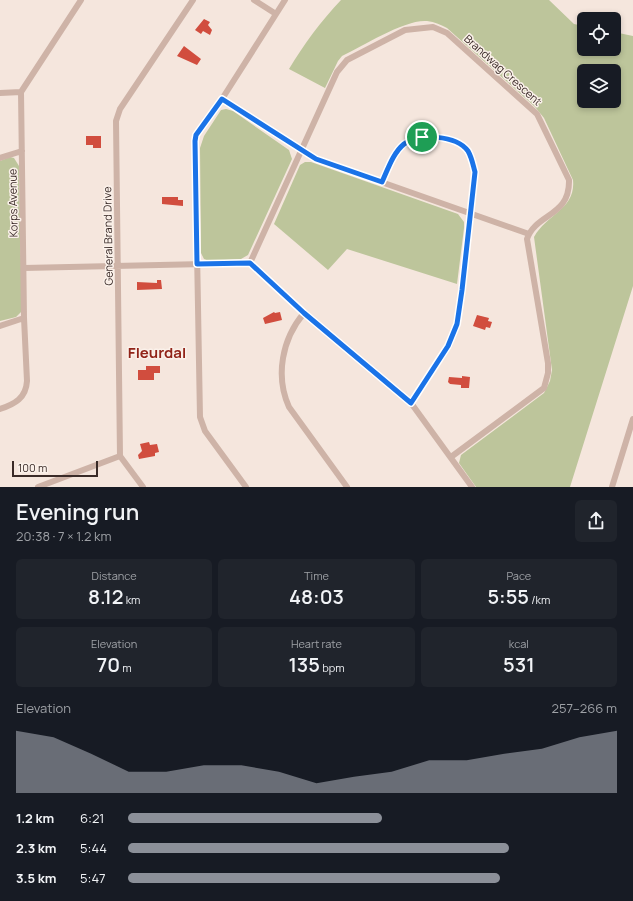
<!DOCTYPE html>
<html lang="en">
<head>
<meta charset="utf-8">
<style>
	body { margin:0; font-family:Manrope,sans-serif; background:#20242c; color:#f1f3f6; height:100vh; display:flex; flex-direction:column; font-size:15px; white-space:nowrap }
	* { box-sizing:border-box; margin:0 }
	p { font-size:13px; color:#9ea1a6 }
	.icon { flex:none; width:22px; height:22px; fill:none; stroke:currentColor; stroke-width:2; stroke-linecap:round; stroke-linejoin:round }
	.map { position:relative; height:487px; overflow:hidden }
	.sheet { display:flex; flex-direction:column; background:#171b24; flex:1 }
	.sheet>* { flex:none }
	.buttons { position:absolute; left:577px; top:12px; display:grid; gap:8px }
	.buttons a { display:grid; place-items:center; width:44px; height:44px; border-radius:6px; background:#171b24; box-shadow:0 2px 6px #0003; font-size:20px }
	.scale { position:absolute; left:12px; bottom:10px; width:86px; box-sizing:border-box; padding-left:4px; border:2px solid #3a2b28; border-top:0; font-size:11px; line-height:14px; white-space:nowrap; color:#3a2b28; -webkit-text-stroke:3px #fbf1ea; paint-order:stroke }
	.pin { position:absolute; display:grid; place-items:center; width:34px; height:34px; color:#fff; margin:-17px; border:2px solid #fff; border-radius:50%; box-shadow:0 1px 4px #0007 }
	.round { display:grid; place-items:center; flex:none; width:42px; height:42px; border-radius:6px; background:#20242c }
	.headline { display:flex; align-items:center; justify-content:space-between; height:68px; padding:0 16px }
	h1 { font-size:22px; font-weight:600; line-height:30px }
	.figures { display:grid; grid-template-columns:repeat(3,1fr); gap:6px; height:68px; padding:4px 16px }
	.figures div { display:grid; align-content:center; border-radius:6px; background:#20242c; text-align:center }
	.figures b { font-size:20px; font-weight:600 }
	.figures small { font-size:11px; font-weight:400 }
	.figures p { font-size:11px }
	.chart { height:112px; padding:8px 16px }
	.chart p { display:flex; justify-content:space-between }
	.chart svg { width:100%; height:72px; margin-top:4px; fill:#8c9099; opacity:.7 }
	ul { padding:0 16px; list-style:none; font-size:13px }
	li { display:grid; grid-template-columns:64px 48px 1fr; align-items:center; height:30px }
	li i { height:10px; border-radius:5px; background:#8c9099 }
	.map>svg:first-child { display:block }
	.green { fill:#bdc59b; fill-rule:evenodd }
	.building { fill:#d14d3e }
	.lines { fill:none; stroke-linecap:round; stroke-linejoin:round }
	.street { stroke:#ceb3a7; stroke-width:6 }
	.route-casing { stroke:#fff; stroke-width:8 }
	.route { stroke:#1a73e8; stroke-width:5 }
	.labels { text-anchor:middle; stroke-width:3; stroke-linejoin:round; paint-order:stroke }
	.street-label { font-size:11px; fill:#3a2b28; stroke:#fbf1ea }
	.district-label { font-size:15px; font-weight:bold; fill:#912419; stroke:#fbf1ea }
</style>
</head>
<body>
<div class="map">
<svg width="633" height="487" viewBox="0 0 633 487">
	<rect width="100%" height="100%" fill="#f5e6dd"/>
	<path class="green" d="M341 0H549L574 24 584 26V49H614V32L633 36V286L570 487H476L459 463 461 455 544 393 550 381 552 370 534 237C547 214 576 209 573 180L544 118 535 107 447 28C441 25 435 22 427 21 405 19 363 46 342 56L338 61 325 88 289 69C304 44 321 21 341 0ZM584 71H614V101H584Z
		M226 109 233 111 289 150 292 159 248 255 241 259 209 261 204 259 201 253 200 148 204 136 221 110Z
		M10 157 14 158 19 166 22 311 16 317 0 321V161Z
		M305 162H311L458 214 464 222V228L457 284 347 249 328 270 274 224 300 165Z"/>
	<path class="building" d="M204 19 210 22 208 25 212 30 210 35 203 31 201 34 195 30Z
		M184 46 201 59 197 65 177 56Z
		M86 136H101V148H93V145H86Z
		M162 197H178V200H183V206L162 204Z
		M157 280H161L162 289 137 290V282L157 283Z
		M274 312 275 313 280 312 282 320 265 324 263 318Z
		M477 315 489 318 488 321 492 322 490 328 486 327 485 330 473 326Z
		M146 366H160V373H154V380H138V370H146Z
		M462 376 470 377 469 388H461V385L450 384 448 382 449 377 462 378Z
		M149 442 150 445 157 444 159 452 155 453V456L139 459 138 455 142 451 140 444Z"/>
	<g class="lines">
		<path class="street" d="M254 0 276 14
			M0 93 21 92
			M222 99 316 159 529 234
			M0 158 22 151
			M382 182C388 169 393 153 404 144 419 132 456 136 468 151 472 158 473 165 475 172L462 290 457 324 449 346 411 403
			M250 263 337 72 347 60 405 30 433 27 447 33 537 114 569 180C570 217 536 213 527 239L548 363V373L544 388 451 457
			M24 268 250 263 304 313 411 403 472 487
			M304 313C282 339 275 376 289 407L347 487
			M0 326 24 318
			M0 409C15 404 26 398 27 381L24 318 21 92 81 0
			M38 487 120 456
			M143 487 120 456 116 121 120 109 193 0
			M246 487 205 431 200 417 195 141 196 135 222 99 285 0
			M612 487 633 419"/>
	</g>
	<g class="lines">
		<g class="route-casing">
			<path id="route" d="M222 99 316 159 382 182C388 169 393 153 404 144 419 133 456 135 468 151 472 158 473 165 475 172L462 290 457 324 448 346 411 403 304 313 250 263 197 264 195 141 196 135Z"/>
		</g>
		<use href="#route" class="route"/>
	</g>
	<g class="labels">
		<g class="street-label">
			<text transform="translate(503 70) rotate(42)" y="4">Brandwag Crescent</text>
			<text transform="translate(13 203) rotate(-91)" y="4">Korps Avenue</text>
			<text transform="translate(108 236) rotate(-91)" y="4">General Brand Drive</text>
		</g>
		<g class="district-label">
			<text x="157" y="358">Fleurdal</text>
		</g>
	</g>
</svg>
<div class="buttons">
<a><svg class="icon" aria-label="locate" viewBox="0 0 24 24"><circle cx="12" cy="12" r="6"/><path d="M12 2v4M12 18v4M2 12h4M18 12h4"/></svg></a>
<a><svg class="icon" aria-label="layers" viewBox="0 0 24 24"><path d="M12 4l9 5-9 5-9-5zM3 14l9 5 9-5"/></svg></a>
</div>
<div class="scale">100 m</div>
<div class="pin" style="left:422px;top:137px;background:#1e9e55"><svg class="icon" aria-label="arrive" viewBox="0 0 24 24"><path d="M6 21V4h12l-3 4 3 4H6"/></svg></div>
</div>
<section class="sheet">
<div class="headline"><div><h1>Evening run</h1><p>20:38 · 7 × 1.2 km</p></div><a class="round"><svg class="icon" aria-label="share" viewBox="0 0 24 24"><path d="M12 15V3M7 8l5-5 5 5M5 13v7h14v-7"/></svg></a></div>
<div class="figures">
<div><p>Distance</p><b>8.12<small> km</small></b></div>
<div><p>Time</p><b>48:03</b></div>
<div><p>Pace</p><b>5:55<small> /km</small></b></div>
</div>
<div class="figures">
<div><p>Elevation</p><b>70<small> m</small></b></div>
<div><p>Heart rate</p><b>135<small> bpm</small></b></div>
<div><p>kcal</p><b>531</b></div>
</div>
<div class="chart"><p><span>Elevation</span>257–266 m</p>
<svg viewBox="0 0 160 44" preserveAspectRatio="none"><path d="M0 44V6L10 10L20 20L30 31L40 31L50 27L60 27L70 31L80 38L90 34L100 31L110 24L120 24L130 20L140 17L150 10L160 6V44z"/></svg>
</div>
<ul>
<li><b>1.2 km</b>6:21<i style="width:52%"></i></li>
<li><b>2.3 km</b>5:44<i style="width:78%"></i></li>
<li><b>3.5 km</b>5:47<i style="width:76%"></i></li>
</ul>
</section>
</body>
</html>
